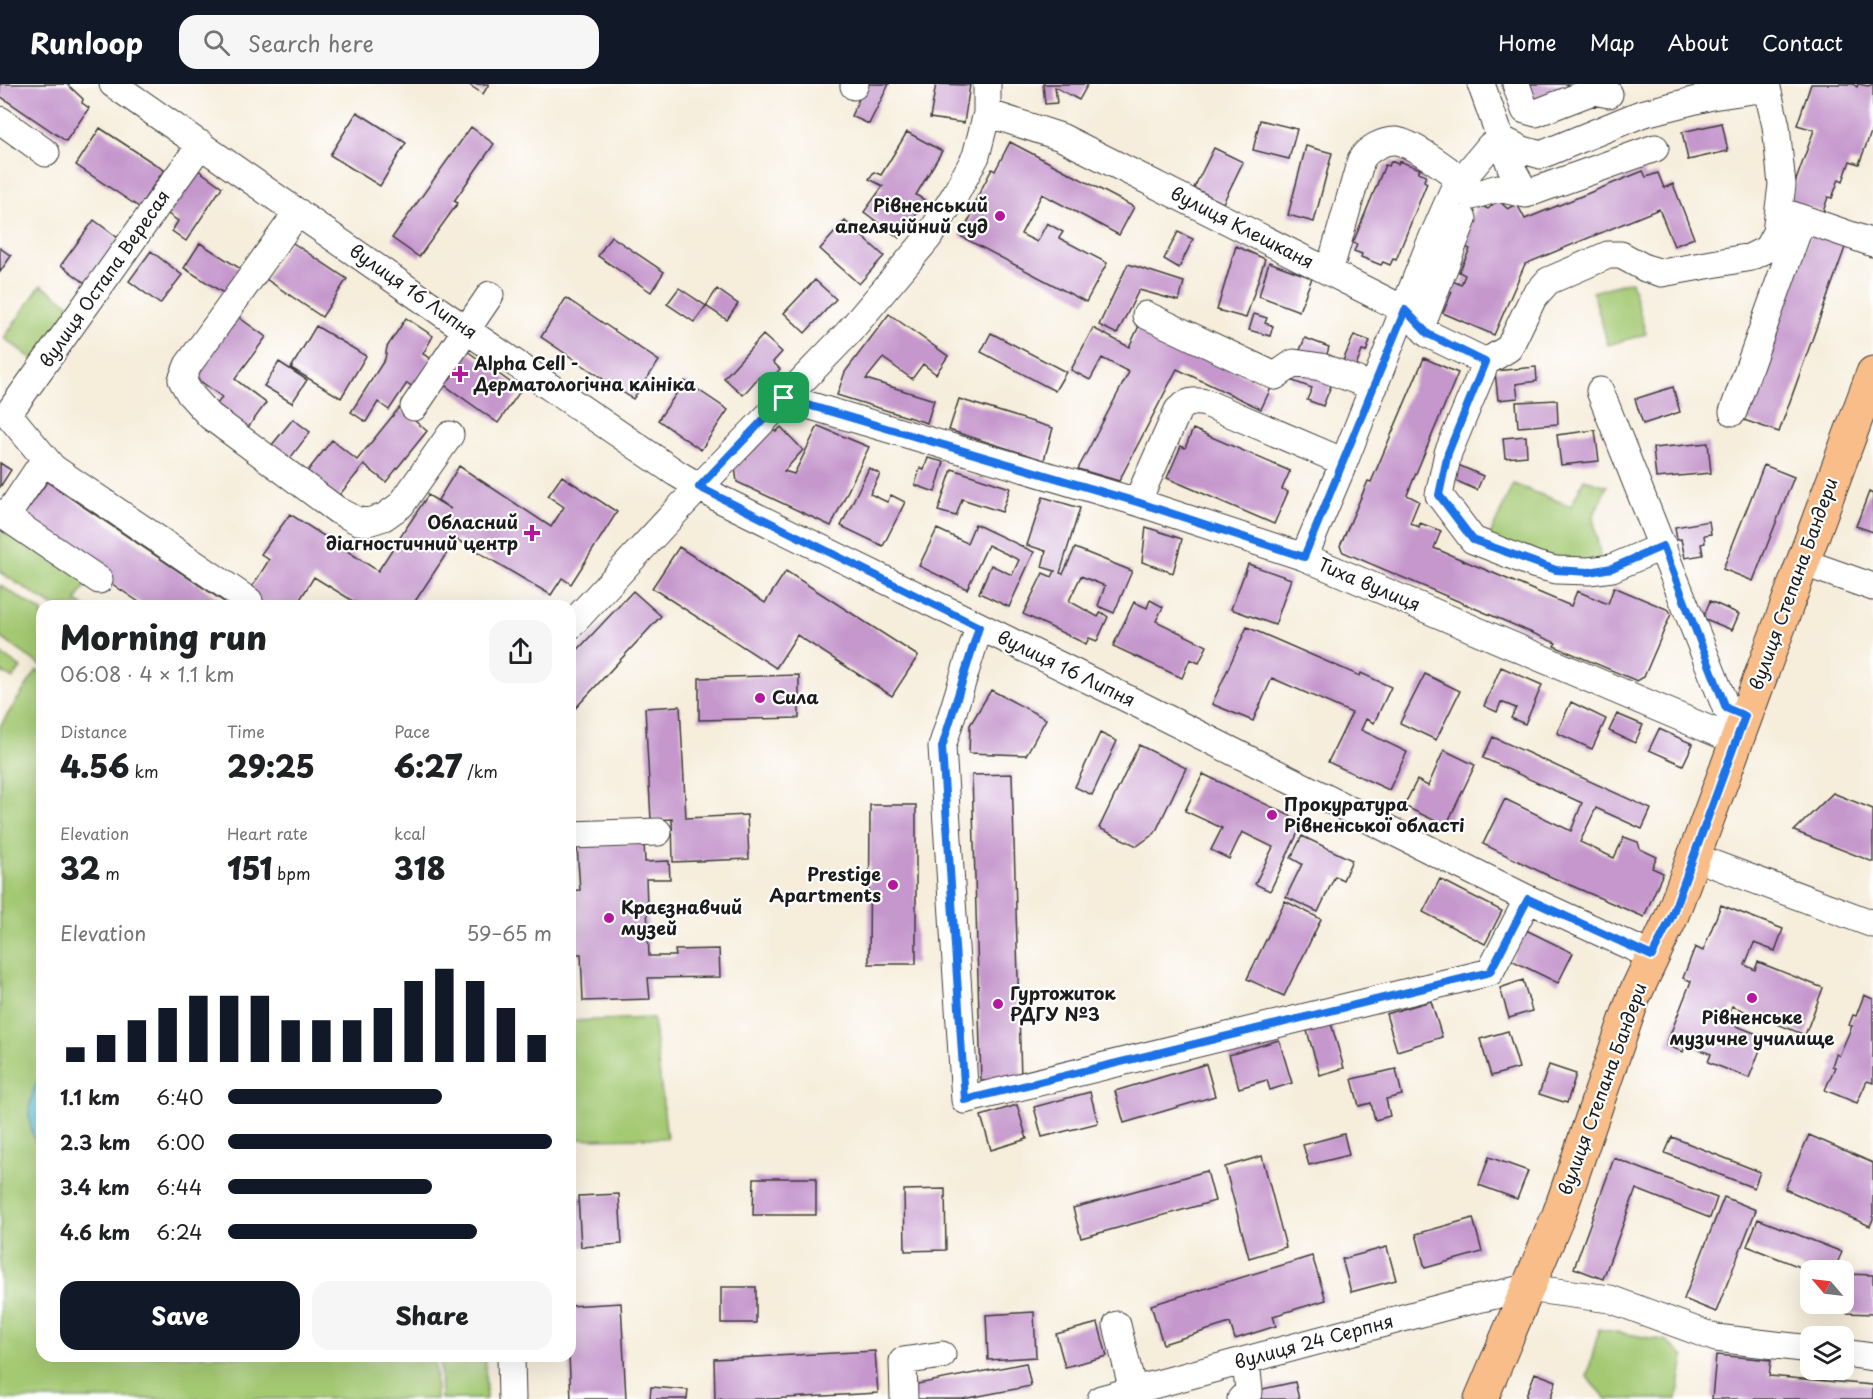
<!DOCTYPE html>
<html lang="en">
<head>
<meta charset="utf-8">
<style>
	body { margin:0; font-family:"Playpen Sans",sans-serif; background:#f6f6f6; color:#202124; height:100vh; display:flex; flex-direction:column; font-size:22px; white-space:nowrap }
	* { box-sizing:border-box; margin:0 }
	p { font-size:20px; color:#757577 }
	.icon { flex:none; width:33px; height:33px; fill:none; stroke:currentColor; stroke-width:2; stroke-linecap:round; stroke-linejoin:round }
	.map { position:relative; flex:1; overflow:hidden }
	.drawer { position:absolute; left:36px; top:516px; width:540px; height:762px; display:flex; flex-direction:column; background:#fff; border-radius:18px; box-shadow:0 6px 24px #0002 }
	.drawer>* { flex:none }
	.needle { width:39px; rotate:298deg }
	.controls { position:absolute; left:1800px; top:1176px; display:grid; gap:12px }
	.controls a { display:grid; place-items:center; width:54px; height:54px; border-radius:12px; background:#fff; box-shadow:0 6px 24px #0002; font-size:30px }
	.pin { position:absolute; display:grid; place-items:center; width:51px; height:51px; color:#fff; margin:-26px; border-radius:12px; box-shadow:0 3px 9px #0006 }
	.round { display:grid; place-items:center; flex:none; width:63px; height:63px; border-radius:18px; background:#f6f6f6 }
	.overview { display:flex; align-items:center; justify-content:space-between; height:102px; padding:0 24px }
	h1 { font-size:33px; font-weight:800; line-height:45px }
	.stats { display:grid; grid-template-columns:repeat(3,1fr); gap:9px; height:102px; padding:6px 24px }
	.stats div { display:grid; align-content:center }
	.stats b { font-size:30px; font-weight:800 }
	.stats small { font-size:16px; font-weight:400 }
	.stats p { font-size:16px }
	.chart { height:168px; padding:12px 24px }
	.chart p { display:flex; justify-content:space-between }
	.chart svg { width:100%; height:108px; margin-top:6px; stroke:#111827; stroke-width:6 }
	.cta { display:flex; gap:12px; margin-top:auto; padding:12px 24px }
	.cta a { flex:1; height:69px; border-radius:18px; background:#111827; color:#fff; font-size:24px; font-weight:800; line-height:69px; text-align:center }
	.cta a+a { background:#f6f6f6; color:#202124 }
	ul { padding:0 24px; list-style:none; font-size:20px }
	li { display:grid; grid-template-columns:96px 72px 1fr; align-items:center; height:45px }
	li i { height:15px; border-radius:8px; background:#111827 }
	header { display:flex; align-items:center; gap:36px; box-sizing:border-box; height:84px; padding:0 30px; background:#111827; color:#fff }
	header strong { font-size:28px }
	nav { display:flex; gap:33px; margin-inline-start:auto; font-size:21px }
	.search { width:420px; height:54px; background:#f6f6f6; display:flex; align-items:center; gap:15px; box-sizing:border-box; padding:0 21px; border-radius:18px; color:#757577; font-size:22px }
	.map>svg:first-child { display:block }
	.green { fill:#a4c973; stroke:#607248; stroke-width:1.5 }
	.water { fill:#5bc0d9; stroke:#3c6e7a; stroke-width:1.5 }
	.building { fill:#c597cc }
	.lines { fill:none; stroke-linecap:round; stroke-linejoin:round }
	.minor-casing { stroke:#3d3b39; stroke-width:29 }
	.major-casing { stroke:#3d3b39; stroke-width:35 }
	.minor { stroke:#fff; stroke-width:27 }
	.major { stroke:#f8bd89; stroke-width:33 }
	.route-casing { stroke:#fff; stroke-width:12 }
	.route { stroke:#1a73e8; stroke-width:8 }
	.poi-dot { fill:#b5179e; stroke:#fff; stroke-width:2 }
	.labels { text-anchor:middle; stroke-width:4.5; stroke-linejoin:round; paint-order:stroke }
	.poi-label { font-size:18px; font-weight:bold; fill:#1c1c1c; stroke:#fff; text-anchor:start }
	.street-label { font-size:18px; fill:#1c1c1c; stroke:#fff }
</style>
</head>
<body>
<header>
<strong>Runloop</strong>
<div class="search"><svg class="icon" aria-label="search" viewBox="0 0 24 24"><circle cx="10" cy="10" r="6"/><path d="M15 15l6 6"/></svg>Search here</div>
<nav><a>Home</a><a>Map</a><a>About</a><a>Contact</a></nav>
</header>
<div class="map">
<svg width="1873" height="1315" viewBox="0 0 1873 1315">
	<rect width="100%" height="100%" fill="#fff"/>
	<filter id="ink" filterUnits="userSpaceOnUse"><feTurbulence type="fractalNoise" baseFrequency=".0167" numOctaves="2"/><feDisplacementMap in="SourceGraphic" scale="12" xChannelSelector="R" yChannelSelector="G"/><feConvolveMatrix kernelMatrix="1 2 1 2 8 2 1 2 1" color-interpolation-filters="sRGB"/></filter>
	<filter id="wash" filterUnits="userSpaceOnUse"><feTurbulence type="fractalNoise" baseFrequency=".008" numOctaves="4" result="noise"/><feDisplacementMap in="SourceGraphic" scale="24" xChannelSelector="R" yChannelSelector="G"/><feGaussianBlur stdDeviation="1.35" result="paint"/><feColorMatrix in="noise" values="0 0 0 0 0 0 0 0 0 0 0 0 0 0 0 0 0 1.4 0 .05"/><feComposite in="paint" operator="in"/></filter>
	<g filter="url(#wash)">
		<rect width="100%" height="100%" fill="#f6eddb"/>
		<path class="green" d="M1631 197 1646 250 1608 261 1593 208Z
			M41 201 72 222 34 276 4 254Z
			M1584 395 1607 402 1593 433 1601 477 1578 481 1488 456 1513 400 1571 422Z
			M7 439 89 496 76 517 84 522H53L0 488V449Z
			M0 501 42 528V582L0 553Z
			M0 569 21 584 13 595 0 587Z
			M37 586 42 589V1272H435L436 1315H0V642Z
			M653 934 667 1054 570 1055V937Z
			M1599 1245 1667 1257 1684 1273 1677 1315H1607L1587 1293Z
			M440 1272H485L486 1315H441Z"/>
		<path class="water" d="M42 986V1068C22 1037 28 1017 42 986Z"/>
		<g id="blocks">
			<path class="building" d="M0 0H67L83 15 82 19 89 24 66 57 0 12Z
				M468 0H489L483 10Z
				M866 0H889L869 40 851 32Z
				M936 0 970 1 964 39 930 34Z
				M1043 0H1088L1079 16 1055 3 1057 19 1045 20Z
				M1526 0H1568L1564 11 1533 17Z
				M1811 0H1853L1857 3 1858 0 1868 2 1873 0V43L1859 80 1850 77 1843 97 1839 95 1832 114 1828 113 1823 128 1789 116 1814 46 1797 41Z
				M357 28 406 59 380 102 330 71Z
				M1260 36 1297 45 1289 75 1253 66Z
				M1722 39 1728 67 1688 76 1682 48Z
				M471 43 494 60 454 117 458 119 419 173 392 154Z
				M100 44 164 86 139 123 76 81Z
				M907 48 942 67 916 111 926 117 899 154 864 128 883 102 869 95 874 88 881 91Z
				M1010 58 1134 123 1119 151 1042 110 1021 150 1037 158 1047 139 1063 148 1059 154 1107 179 1086 218 960 152 975 125 972 123 992 85 995 87Z
				M1306 62 1332 69 1314 138 1288 131Z
				M1214 64 1243 78 1223 119 1194 104Z
				M1391 77 1398 80 1399 77 1420 85 1418 88 1426 91 1424 97 1427 99 1396 176 1393 175 1390 181 1383 178 1381 181 1361 173 1362 170 1354 167 1357 161 1353 159 1385 81 1389 82Z
				M194 83 222 103 186 157 172 147 178 137 164 127Z
				M1643 87 1646 93 1658 89 1664 104 1673 100 1694 154 1674 162 1659 125 1525 180 1494 251 1443 229 1452 208 1447 206 1451 196 1461 201 1465 191 1459 188 1470 165 1459 160 1475 125 1482 122 1488 125 1498 116 1508 125 1517 120 1525 135Z
				M94 136 122 157 89 202 61 181Z
				M845 137 884 172 859 200 820 165Z
				M1812 145 1847 158 1779 348 1744 336Z
				M1178 148 1193 155 1179 184 1164 175Z
				M611 152 664 188 651 208 598 172Z
				M290 157 347 195 322 233 266 195Z
				M200 159 244 187 228 212 184 184Z
				M1236 162 1265 175 1246 234 1217 226Z
				M0 164 11 172 0 188Z
				M151 167 182 191 160 220 129 197Z
				M1269 178 1312 194 1299 227 1259 212Z
				M1128 180 1184 198 1179 217 1139 206 1117 250 1099 241Z
				M815 196 836 215 805 249 784 229Z
				M679 204 706 222 694 238 667 220Z
				M717 205 738 220 727 236 706 222Z
				M566 214 659 277 633 315 541 253Z
				M889 230 948 272 936 290 923 280 912 295 883 274 866 295 934 316 927 339 837 311 845 288Z
				M1254 230 1267 234 1265 239 1273 242 1270 252 1249 246Z
				M237 232 266 253 235 295 266 319 244 349 213 326 222 313 192 291Z
				M406 234 433 252 423 270 431 275 413 303 407 299 389 326 378 318 366 338 351 328 385 275 387 263Z
				M316 242 366 272 341 314 291 284Z
				M1139 242 1271 304 1261 325 1177 285 1119 397 1078 385 1129 288 1102 274 1090 296 1071 286 1093 244 1129 263Z
				M991 249 1066 288 1055 307 981 268Z
				M763 251 782 268 773 278 780 285 767 300 759 293 743 311 724 294Z
				M1354 251 1370 257 1366 268 1362 267 1353 290 1298 271 1305 254 1329 263 1327 270 1343 277Z
				M467 267 521 306 498 339 443 300Z
				M1424 274 1458 289 1407 411 1419 417 1410 439 1419 443 1420 439 1441 447 1434 464 1571 522 1577 507 1608 520 1614 503 1669 526 1671 530 1644 593 1637 597 1554 562 1556 559 1343 468 1340 462 1368 397 1371 398Z
				M279 278 307 296 292 319 264 302Z
				M1536 283 1537 297 1516 300 1518 314 1498 316 1495 287Z
				M1294 285 1334 294 1323 322 1307 316 1312 304 1290 296Z
				M685 297 728 326 701 366 658 336Z
				M1673 303 1680 328 1643 340 1635 315Z
				M959 315 1053 344 1044 376 949 346Z
				M1557 316 1558 340 1518 343 1516 318Z
				M399 324 427 347 386 398 364 381 337 414 306 389 332 356 357 376Z
				M293 335 310 348 285 381 267 367Z
				M818 342 869 363 831 442 737 398 735 383 774 345 776 348 781 343 803 366 784 387 794 390Z
				M1193 345 1290 387 1282 405 1288 408 1274 440 1167 394 1181 362 1185 364Z
				M1595 346 1599 377 1561 381 1557 351Z
				M1526 352 1527 372 1505 374 1503 354Z
				M1708 359 1711 389 1656 394 1653 364Z
				M928 374 944 378 935 408 915 401 920 384 924 386Z
				M0 379 11 386 0 403Z
				M1456 380 1483 392 1477 406 1450 394Z
				M1764 381 1794 393 1753 497 1723 485Z
				M459 382 551 443 564 423 548 412 562 392 617 428 571 500 562 494 551 511 456 455 412 522H361L314 493 296 522H246L250 506 269 476 261 470 290 430 378 487 428 411 451 425 438 416Z
				M869 384 880 390 870 410 887 418 891 411 905 418 883 462 841 442Z
				M952 385 1010 404 1002 428 962 415 956 432 938 427Z
				M47 398 230 522H145L118 504 20 436Z
				M1869 408 1873 410V448L1856 442Z
				M1043 413 1080 424 1060 489 1063 490 1075 464 1132 487 1114 529 1098 522 1105 502 1081 492 1069 517 1098 533 1101 528 1108 533 1097 557 1089 554 1086 560 1023 530 1043 489 1052 493 1055 487 1042 483 1046 467 1027 461Z
				M1709 437 1711 450 1704 451 1705 459 1701 460 1703 471 1685 474 1681 455 1677 456 1675 443Z
				M975 440 1034 468 1009 523 979 509 991 481 1012 491 1019 476 988 461 967 505 919 482 937 445 967 459Z
				M1146 443 1182 455 1173 489 1142 478Z
				M679 463 765 519 786 487 918 572 892 612 797 551 776 584 652 504Z
				M1248 480 1291 495 1275 541 1231 525Z
				M633 507 661 532 570 630V574Z
				M1150 516 1163 523 1156 537 1207 562 1199 579 1190 575 1182 594 1113 562 1134 518 1147 524Z
				M1710 517 1739 530 1732 546 1703 534Z
				M1247 543 1360 592 1361 589 1391 603 1374 639 1366 635 1361 646 1407 668 1389 706 1328 678 1352 629 1272 594 1253 637 1212 620Z
				M1501 583 1542 601 1525 640 1511 634 1516 624 1501 618 1497 628 1484 622Z
				M1425 590 1460 607 1436 656 1400 639Z
				M799 591V634L699 636V594Z
				M991 606 1046 635 1026 671 969 669 970 641Z
				M1571 618 1606 635 1592 665 1557 649Z
				M680 622 686 734 747 731 749 775 673 778 672 735 651 736 645 624Z
				M1617 630 1643 641 1635 659 1609 647Z
				M1659 645 1693 660 1683 681 1649 666Z
				M1100 649 1117 657 1092 711 1075 703Z
				M1493 653 1651 725 1642 745 1596 724 1580 758 1614 774 1624 753 1638 758 1640 765 1657 773 1652 784 1663 789 1644 833 1549 792 1483 760 1505 715 1571 747 1582 719 1483 674Z
				M1139 661 1186 684 1155 749 1137 762 1099 744Z
				M1444 666 1475 681 1446 742 1404 722 1417 696 1428 702Z
				M1012 690 1021 995 981 997 972 691Z
				M1203 690 1303 738 1270 807 1255 800 1273 763 1242 748 1229 775 1211 766 1222 744 1185 727Z
				M1833 709 1873 725V778L1794 747Z
				M870 721H916V880H869Z
				M1302 752 1352 776 1343 796 1335 792 1318 828 1286 813 1302 780 1291 774Z
				M644 759 645 778 669 777 670 795H646L649 872H676L675 866 719 865 720 893 648 894 650 915 583 917 581 870H571L570 807 580 806 577 762Z
				M1440 795 1502 827 1485 860 1423 828Z
				M1285 817 1321 835 1284 912 1247 895Z
				M1721 821 1783 845 1775 867 1754 859 1745 881 1755 886 1758 878 1823 904 1805 951 1732 922 1726 938 1765 953 1749 994 1708 978 1711 970 1686 960 1683 968 1666 961 1691 897 1683 894 1695 863 1703 867Z
				M1526 846 1573 869 1558 899 1511 876Z
				M1523 896 1532 927 1509 934 1500 904Z
				M1864 911 1873 915V999L1867 997 1857 1019 1825 1006 1835 983 1832 982 1836 970 1839 972 1852 942 1849 941 1853 931 1856 932Z
				M1431 917 1442 953 1397 967 1386 930Z
				M1331 939 1344 984 1320 991 1307 947Z
				M1508 947 1519 984 1491 992 1480 955Z
				M1279 956 1292 999 1270 1006 1267 996 1239 1004 1229 971Z
				M1206 980 1215 1012 1124 1039 1115 1007Z
				M1549 981 1576 990 1567 1019 1539 1010Z
				M1396 985 1402 1011 1386 1015 1390 1032 1375 1036 1371 1019 1359 1022 1352 995Z
				M1090 1008 1098 1039 1042 1053 1034 1023Z
				M1017 1021 1027 1055 991 1066 981 1032Z
				M1344 1050 1349 1071 1309 1081 1303 1061Z
				M1809 1051 1873 1079V1135L1870 1142 1785 1105Z
				M1672 1053 1760 1088 1754 1104 1665 1069Z
				M1262 1072 1286 1163 1249 1174 1225 1083Z
				M1489 1073 1528 1087 1517 1115 1479 1101Z
				M1614 1074 1717 1114 1710 1134 1636 1105 1603 1195 1574 1184Z
				M1207 1087 1215 1117 1081 1154 1073 1124Z
				M754 1094H816V1131H753Z
				M945 1105 946 1166 905 1167 904 1106Z
				M619 1110 622 1160 581 1163 578 1112Z
				M1724 1113 1756 1126 1716 1228 1684 1215Z
				M1473 1134 1482 1168 1425 1184 1416 1150Z
				M1758 1135 1842 1168 1834 1186 1810 1187 1747 1162Z
				M1387 1163 1396 1196 1351 1208 1342 1175Z
				M1312 1172 1326 1216 1273 1232 1276 1242 1235 1255 1230 1239 1163 1260 1151 1221Z
				M1847 1190 1873 1191V1230L1846 1229Z
				M721 1203H756V1239H721Z
				M621 1219 626 1315H571L569 1272 570 1222Z
				M1034 1228 1036 1273 988 1276 986 1231Z
				M1098 1239 1107 1272 1065 1283 1056 1250Z
				M875 1267 878 1309 768 1315H715L714 1275Z
				M1716 1271 1771 1276 1769 1292 1873 1301V1315H1712Z
				M1026 1279 1031 1302 963 1315H910L907 1302Z
				M1535 1289 1556 1297 1550 1315H1525Z
				M1295 1298 1299 1315H1260L1258 1306Z
				M651 1303 688 1306 687 1315H650Z"/>
		</g>
	</g>
	<g filter="url(#ink)">
		<use href="#blocks" fill-opacity="0" stroke="#3d3b39" stroke-width="1.5"/>
		<g class="lines">
			<g class="minor-casing">
				<path id="minor" d="M113 0 465 245 676 389 720 415 1128 615 1528 815 1652 872
					M1481 0 1511 83 1526 110
					M1516 0 1525 26 1536 29 1593 7 1609 10
					M854 2 855 0
					M987 29 1061 53 1405 226 1428 250 1486 278
					M0 36 46 69
					M201 60 8 330 53 384 249 517
					M1472 112 1498 104 1526 110 1655 64
					M298 128 188 281 182 296 190 310 210 332 337 426 358 437 368 438 384 433 401 421 450 351
					M1786 129 1873 159
					M1329 188 1361 76C1367 65 1384 56 1396 57 1412 59 1448 85 1460 96
					M1146 231 1275 292 1294 279 1321 283 1374 303
					M1421 243 1463 135
					M1486 278 1509 264 1533 214 1548 197 1608 171H1621L1645 184 1662 189 1751 173 1767 165 1776 148 1782 101 1776 42 1767 4 1712 12 1641 30 1541 71 1523 66 1501 55
					M1486 278 1448 369 1439 411 1473 456 1536 481 1556 486 1589 487 1612 484 1663 462
					M1600 307 1726 624 1745 632
					M784 314 1137 418 1304 473 1736 657
					M414 323 490 211
					M1733 328 1802 135
					M1137 418 1178 326C1187 318 1194 316 1206 319L1344 378
					M0 429 99 496
					M6 433 45 375
					M1304 473 1344 378 1429 162 1454 105 1490 62 1501 55
					M1802 478 1873 503
					M570 542 682 421 848 249 928 154 955 111 976 72 987 29V0
					M979 543 942 663 965 1016 1490 888 1528 815
					M570 751 658 748
					M1694 773 1873 840
					M1117 1241 1133 1307
					M1844 1269 1873 1273
					M511 1272 512 1315
					M904 1315 903 1277 942 1271
					M1101 1315 1459 1219 1527 1204 1610 1215 1716 1254 1810 1265
					M1241 1315 1249 1307 1246 1277"/>
			</g>
			<g class="major-casing">
				<path id="major" d="M1481 1315 1559 1130 1634 912 1671 834 1873 289"/>
			</g>
			<use href="#minor" class="minor"/>
			<use href="#major" class="major"/>
		</g>
	</g>
	<g class="lines" filter="url(#ink)">
		<g class="route-casing">
			<path id="route" d="M1405 226 1428 250 1485 278 1448 369 1439 411 1473 456 1556 486 1589 488 1612 484 1663 462 1726 624 1745 632 1671 834 1652 872 1528 815 1490 888 965 1016 942 663 979 543 699 403 784 314 1137 418 1304 473Z"/>
		</g>
		<use href="#route" class="route"/>
	</g>
	<g class="poi-dot">
		<circle cx="1000" cy="132" r="6"/>
		<path d="M457 281h6v6h6v6h-6v6h-6v-6h-6v-6h6z"/>
		<path d="M529 440h6v6h6v6h-6v6h-6v-6h-6v-6h6z"/>
		<circle cx="760" cy="614" r="6"/>
		<circle cx="1272" cy="731" r="6"/>
		<circle cx="893" cy="801" r="6"/>
		<circle cx="609" cy="834" r="6"/>
		<circle cx="1752" cy="914" r="6"/>
		<circle cx="998" cy="920" r="6"/>
	</g>
	<g class="labels">
		<g class="poi-label">
			<text x="988" y="128" text-anchor="end">Рівненський<tspan x="988" dy="21">апеляційний суд</tspan></text>
			<text x="474" y="286">Alpha Cell -<tspan x="474" dy="21">Дерматологічна клініка</tspan></text>
			<text x="518" y="445" text-anchor="end">Обласний<tspan x="518" dy="21">діагностичний центр</tspan></text>
			<text x="772" y="620">Сила</text>
			<text x="1284" y="727">Прокуратура<tspan x="1284" dy="21">Рівненської області</tspan></text>
			<text x="881" y="797" text-anchor="end">Prestige<tspan x="881" dy="21">Apartments</tspan></text>
			<text x="621" y="830">Краєзнавчий<tspan x="621" dy="21">музей</tspan></text>
			<text x="1010" y="916">Гуртожиток<tspan x="1010" dy="21">РДГУ №3</tspan></text>
			<text x="1752" y="940" text-anchor="middle">Рівненське<tspan x="1752" dy="21">музичне училище</tspan></text>
		</g>
		<g class="street-label">
			<text transform="translate(1242 144) rotate(27)" y="6">вулиця Клешканя</text>
			<text transform="translate(105 195) rotate(-55)" y="6">вулиця Остапа Вересая</text>
			<text transform="translate(413 208) rotate(35)" y="6">вулиця 16 Липня</text>
			<text transform="translate(1794 500) rotate(-70)" y="6">вулиця Степана Бандери</text>
			<text transform="translate(1369 501) rotate(23)" y="6">Тиха вулиця</text>
			<text transform="translate(1066 585) rotate(26)" y="6">вулиця 16 Липня</text>
			<text transform="translate(1603 1005) rotate(-70)" y="6">вулиця Степана Бандери</text>
			<text transform="translate(1314 1258) rotate(-15)" y="6">вулиця 24 Серпня</text>
		</g>
	</g>
</svg>
<div class="controls">
<a><svg class="needle" viewBox="-14 -14 28 28"><path d="M0-13l5 13h-10z" fill="#e53935"/><path d="M0 13l5-13h-10z" fill="#757577"/></svg></a>
<a><svg class="icon" aria-label="layers" viewBox="0 0 24 24"><path d="M12 4l9 5-9 5-9-5zM3 14l9 5 9-5"/></svg></a>
</div>
<div class="pin" style="left:784px;top:314px;background:#1e9e55"><svg class="icon" aria-label="arrive" viewBox="0 0 24 24"><path d="M6 21V4h12l-3 4 3 4H6"/></svg></div>
<section class="drawer">
<div class="overview"><div><h1>Morning run</h1><p>06:08 · 4 × 1.1 km</p></div><a class="round"><svg class="icon" aria-label="share" viewBox="0 0 24 24"><path d="M12 15V3M7 8l5-5 5 5M5 13v7h14v-7"/></svg></a></div>
<div class="stats">
<div><p>Distance</p><b>4.56<small> km</small></b></div>
<div><p>Time</p><b>29:25</b></div>
<div><p>Pace</p><b>6:27<small> /km</small></b></div>
</div>
<div class="stats">
<div><p>Elevation</p><b>32<small> m</small></b></div>
<div><p>Heart rate</p><b>151<small> bpm</small></b></div>
<div><p>kcal</p><b>318</b></div>
</div>
<div class="chart"><p><span>Elevation</span>59–65 m</p>
<svg viewBox="0 0 160 44" preserveAspectRatio="none"><path d="M5 44V38M15 44V33M25 44V27M35 44V22M45 44V17M55 44V17M65 44V17M75 44V27M85 44V27M95 44V27M105 44V22M115 44V11M125 44V6M135 44V11M145 44V22M155 44V33"/></svg>
</div>
<ul>
<li><b>1.1 km</b>6:40<i style="width:66%"></i></li>
<li><b>2.3 km</b>6:00<i style="width:100%"></i></li>
<li><b>3.4 km</b>6:44<i style="width:63%"></i></li>
<li><b>4.6 km</b>6:24<i style="width:77%"></i></li>
</ul>
<div class="cta"><a>Save</a><a>Share</a></div>
</section>
</div>
</body>
</html>
